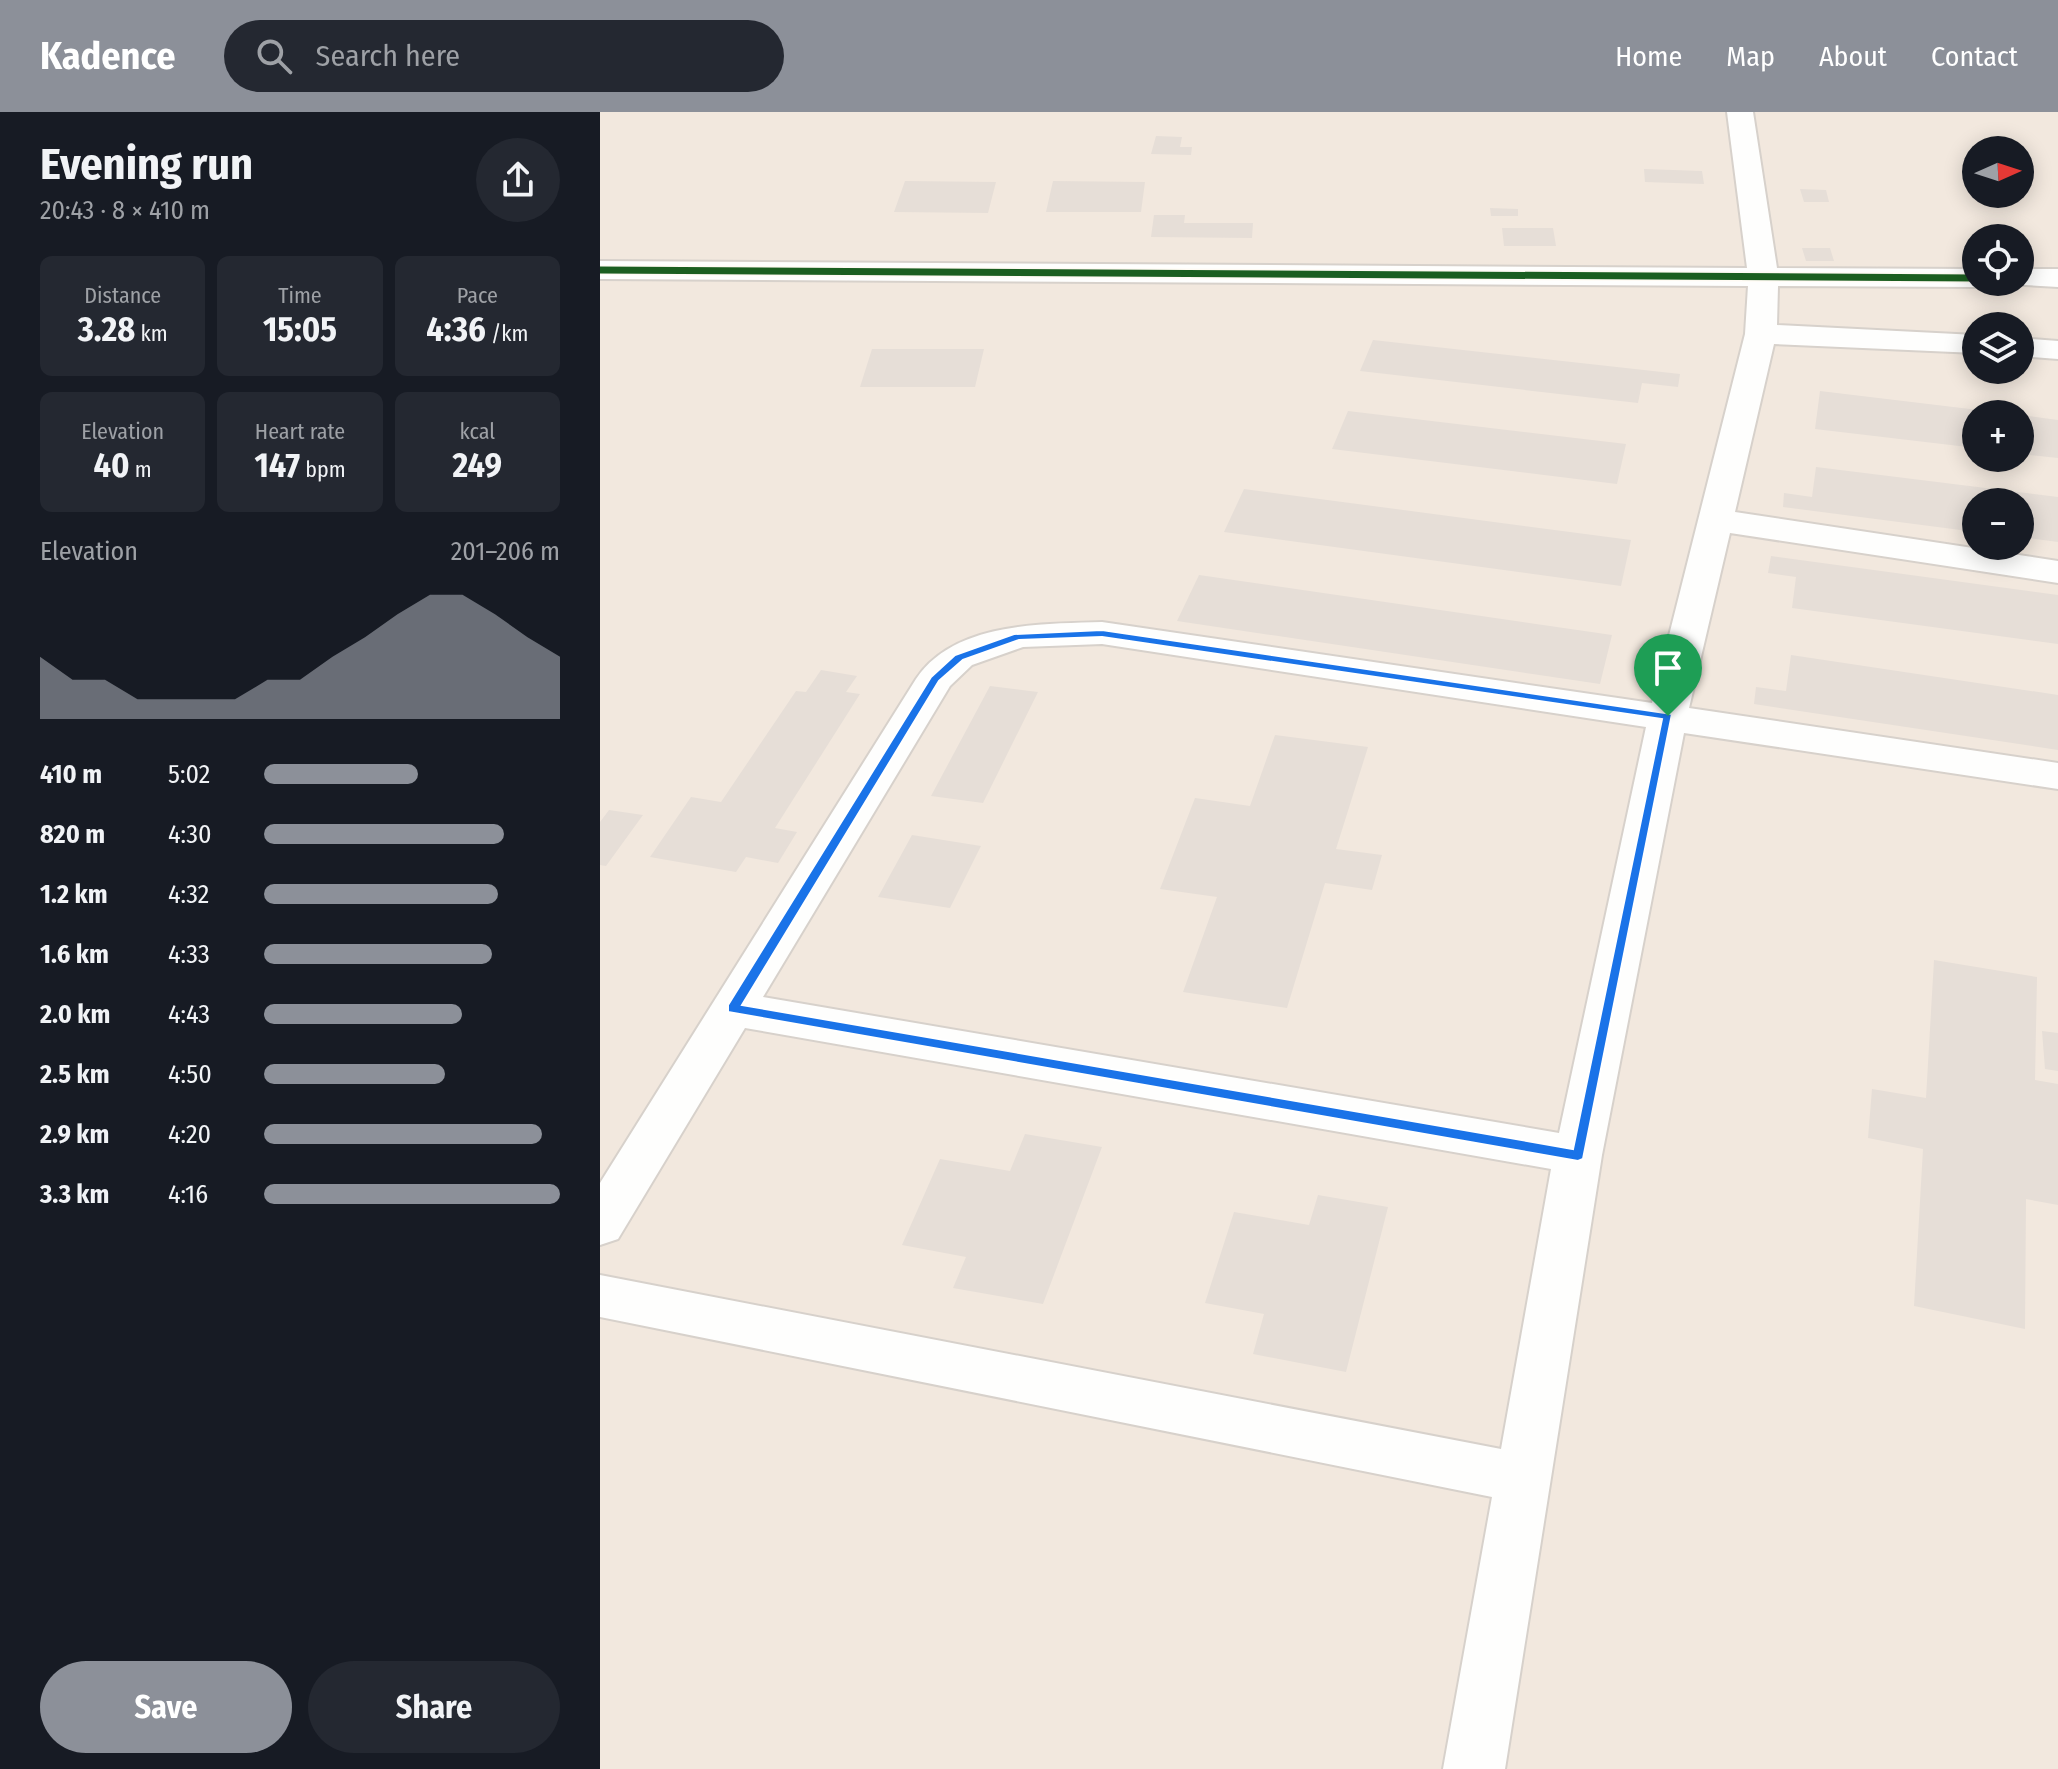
<!DOCTYPE html>
<html lang="en">
<head>
<meta charset="utf-8">
<style>
	body { margin:0; font-family:"Fira Sans Condensed",sans-serif; background:#242831; color:#f1f3f6; height:100vh; display:flex; flex-direction:column; font-size:30px; white-space:nowrap }
	* { box-sizing:border-box; margin:0 }
	p { font-size:26px; color:#9ea1a6 }
	.icon { flex:none; width:44px; height:44px; fill:none; stroke:currentColor; stroke-width:2; stroke-linecap:round; stroke-linejoin:round }
	.map { position:relative; flex:1; overflow:hidden }
	.side { display:flex; flex-direction:column; background:#171b24; width:600px }
	.side>* { flex:none }
	.needle { width:52px; rotate:87deg }
	.tools { position:absolute; left:1362px; top:24px; display:grid; gap:16px }
	.tools a { display:grid; place-items:center; width:72px; height:72px; border-radius:50%; background:#171b24; box-shadow:0 4px 20px #0003; font-size:40px }
	.pin { position:absolute; display:grid; place-items:center; width:68px; height:68px; color:#fff; margin:-82px -34px; border-radius:50% 50% 50% 0; rotate:-45deg; box-shadow:0 0 8px #0007 }
	.pin .icon { rotate:45deg }
	.round { display:grid; place-items:center; flex:none; width:84px; height:84px; border-radius:42px; background:#242831 }
	.overview { display:flex; align-items:center; justify-content:space-between; height:136px; padding:0 40px }
	h1 { font-size:44px; font-weight:700; line-height:60px }
	.metrics { display:grid; grid-template-columns:repeat(3,1fr); gap:12px; height:136px; padding:8px 40px }
	.metrics div { display:grid; align-content:center; border-radius:12px; background:#242831; text-align:center }
	.metrics b { font-size:34px; font-weight:700 }
	.metrics small { font-size:22px; font-weight:400 }
	.metrics p { font-size:22px }
	.chart { height:224px; padding:16px 40px }
	.chart p { display:flex; justify-content:space-between }
	.chart svg { width:100%; height:144px; margin-top:8px; fill:#8c9099; opacity:.7 }
	.action { display:flex; gap:16px; margin-top:auto; padding:16px 40px }
	.action a { flex:1; height:92px; border-radius:48px; background:#8c9099; color:#fff; font-size:32px; font-weight:700; line-height:92px; text-align:center }
	.action a+a { background:#242831; color:#f1f3f6 }
	ul { padding:0 40px; list-style:none; font-size:26px }
	li { display:grid; grid-template-columns:128px 96px 1fr; align-items:center; height:60px }
	li i { height:20px; border-radius:10px; background:#8c9099 }
	header { display:flex; align-items:center; gap:48px; box-sizing:border-box; height:112px; padding:0 40px; background:#8c9099; color:#fff }
	header strong { font-size:38px }
	nav { display:flex; gap:44px; margin-inline-start:auto; font-size:28px }
	.search { width:560px; height:72px; background:#242831; display:flex; align-items:center; gap:20px; box-sizing:border-box; padding:0 28px; border-radius:44px; color:#9ea1a6; font-size:30px }
	main { display:flex; flex:1; min-height:0 }
	.map>svg:first-child { display:block }
	.residential { fill:#f2e8de; fill-rule:evenodd }
	.building { fill:#e6ded7 }
	.lines { fill:none; stroke-linecap:round; stroke-linejoin:round }
	.minor-casing { stroke:#d7d1cb; stroke-width:4 }
	.minor { fill:#fefefd; fill-rule:evenodd }
	.cycleway-casing { stroke:#fffaf3; stroke-width:10 }
	.cycleway { stroke:#1b5e20; stroke-width:7 }
	.route { fill:#1a73e8; stroke:#fff; stroke-width:2; fill-rule:evenodd }
</style>
</head>
<body>
<header>
<strong>Kadence</strong>
<div class="search"><svg class="icon" aria-label="search" viewBox="0 0 24 24"><circle cx="10" cy="10" r="6"/><path d="M15 15l6 6"/></svg>Search here</div>
<nav><a>Home</a><a>Map</a><a>About</a><a>Contact</a></nav>
</header>
<main>
<section class="side">
<div class="overview"><div><h1>Evening run</h1><p>20:43 · 8 × 410 m</p></div><a class="round"><svg class="icon" aria-label="share" viewBox="0 0 24 24"><path d="M12 15V3M7 8l5-5 5 5M5 13v7h14v-7"/></svg></a></div>
<div class="metrics">
<div><p>Distance</p><b>3.28<small> km</small></b></div>
<div><p>Time</p><b>15:05</b></div>
<div><p>Pace</p><b>4:36<small> /km</small></b></div>
</div>
<div class="metrics">
<div><p>Elevation</p><b>40<small> m</small></b></div>
<div><p>Heart rate</p><b>147<small> bpm</small></b></div>
<div><p>kcal</p><b>249</b></div>
</div>
<div class="chart"><p><span>Elevation</span>201–206 m</p>
<svg viewBox="0 0 160 44" preserveAspectRatio="none"><path d="M0 44V25L10 32L20 32L30 38L40 38L50 38L60 38L70 32L80 32L90 25L100 19L110 12L120 6L130 6L140 12L150 19L160 25V44z"/></svg>
</div>
<ul>
<li><b>410 m</b>5:02<i style="width:52%"></i></li>
<li><b>820 m</b>4:30<i style="width:81%"></i></li>
<li><b>1.2 km</b>4:32<i style="width:79%"></i></li>
<li><b>1.6 km</b>4:33<i style="width:77%"></i></li>
<li><b>2.0 km</b>4:43<i style="width:67%"></i></li>
<li><b>2.5 km</b>4:50<i style="width:61%"></i></li>
<li><b>2.9 km</b>4:20<i style="width:94%"></i></li>
<li><b>3.3 km</b>4:16<i style="width:100%"></i></li>
</ul>
<div class="action"><a>Save</a><a>Share</a></div>
</section>
<div class="map">
<svg width="1458" height="1657" viewBox="0 0 1458 1657">
	<rect width="100%" height="100%" fill="#f9f5f0"/>
	<path class="residential" d="M0 0H1458V1657H0ZM1376 38H1420V82H1376ZM1376 126H1420V170H1376ZM1376 214H1420V258H1376ZM1376 302H1420V346H1376ZM1376 390H1420V434H1376Z"/>
	<path class="building" d="M556 24 582 25 580 35H592L591 43 551 42Z
		M1044 57 1102 59 1104 72 1045 70Z
		M305 69 396 70 388 101 294 100Z
		M453 69 545 70 541 100H446Z
		M1200 77 1226 78 1229 90H1204Z
		M890 96 918 97V104H891Z
		M554 103H585L584 111H653L652 126 551 125Z
		M902 116H953L956 134H904Z
		M1202 136H1230L1234 149H1206Z
		M773 228 1080 262 1078 275 1042 271 1038 291 760 259Z
		M272 237H384L375 275H260Z
		M1220 279 1395 300V302H1376V336L1215 317Z
		M748 299 1026 332 1017 372 732 337Z
		M1420 303 1458 308V346L1420 342Z
		M1216 355 1458 385V430L1420 425V390H1376V420L1183 395 1184 381 1212 385Z
		M644 377 1031 428 1021 474 624 420Z
		M1171 444 1458 483V532L1192 496 1196 465 1168 461Z
		M599 463 1012 523 1000 572 577 509Z
		M1191 543 1458 583V638L1154 592 1156 575 1186 579Z
		M221 558 257 564 246 580 260 582 175 716 197 720 178 751 146 745 136 760 50 745 91 685 121 690 196 579 206 580Z
		M390 574 438 580 383 691 331 684Z
		M675 623 768 635 736 737 782 743 772 778 725 771 687 896 583 880 617 785 560 777 595 686 650 694Z
		M9 698 43 703 6 754 0 753V710Z
		M312 723 381 734 350 796 278 785Z
		M1334 848 1437 865 1435 968 1458 972V1093L1426 1087 1425 1217 1314 1194 1323 1037 1268 1026 1272 977 1326 986Z
		M1442 919 1458 921V959L1445 957Z
		M425 1022 502 1035 443 1192 353 1176 366 1145 302 1133 340 1047 410 1059Z
		M718 1083 788 1095 746 1260 653 1242 664 1202 605 1191 634 1100 709 1113Z"/>
	<g class="lines">
		<g class="minor-casing">
			<path id="minor" d="M1127 0H1153L1177 156 1376 157V170H1388L1376 175 1178 174 1177 213 1376 223V241L1174 232 1135 400 1458 449V471L1130 421 1089 596 1458 651V677L1084 621 1002 1043 905 1657H843L892 1385 0 1205V1163L901 1337 951 1057 145 916 18 1127 0 1133V1071L316 567C354 510 441 512 502 510L1052 591 1145 222 1148 174 0 167V149L1147 156ZM502 532 1046 615 959 1021 163 885 350 574 372 553 423 535Z
				M1420 157H1458V175L1409 172 1408 170H1420Z
				M1420 226 1458 229V247L1420 244Z"/>
		</g>
		<use href="#minor" class="minor"/>
		<g class="cycleway-casing">
			<path id="cycleway" d="M0 158 1376 166"/>
		</g>
		<use href="#cycleway" class="cycleway"/>
	</g>
	<path class="route" d="M502 518 1072 602 983 1047 978 1049 128 900V893L331 565 355 543 414 522ZM502 525 1062 607 973 1037 142 893 339 569 363 548 419 528Z"/>
</svg>
<div class="tools">
<a><svg class="needle" viewBox="-14 -14 28 28"><path d="M0-13l5 13h-10z" fill="#e53935"/><path d="M0 13l5-13h-10z" fill="#9ea1a6"/></svg></a>
<a><svg class="icon" aria-label="locate" viewBox="0 0 24 24"><circle cx="12" cy="12" r="6"/><path d="M12 2v4M12 18v4M2 12h4M18 12h4"/></svg></a>
<a><svg class="icon" aria-label="layers" viewBox="0 0 24 24"><path d="M12 4l9 5-9 5-9-5zM3 14l9 5 9-5"/></svg></a>
<a>+</a>
<a>−</a>
</div>
<div class="pin" style="left:1068px;top:604px;background:#1e9e55"><svg class="icon" aria-label="arrive" viewBox="0 0 24 24"><path d="M6 21V4h12l-3 4 3 4H6"/></svg></div>
</div>
</main>
</body>
</html>
